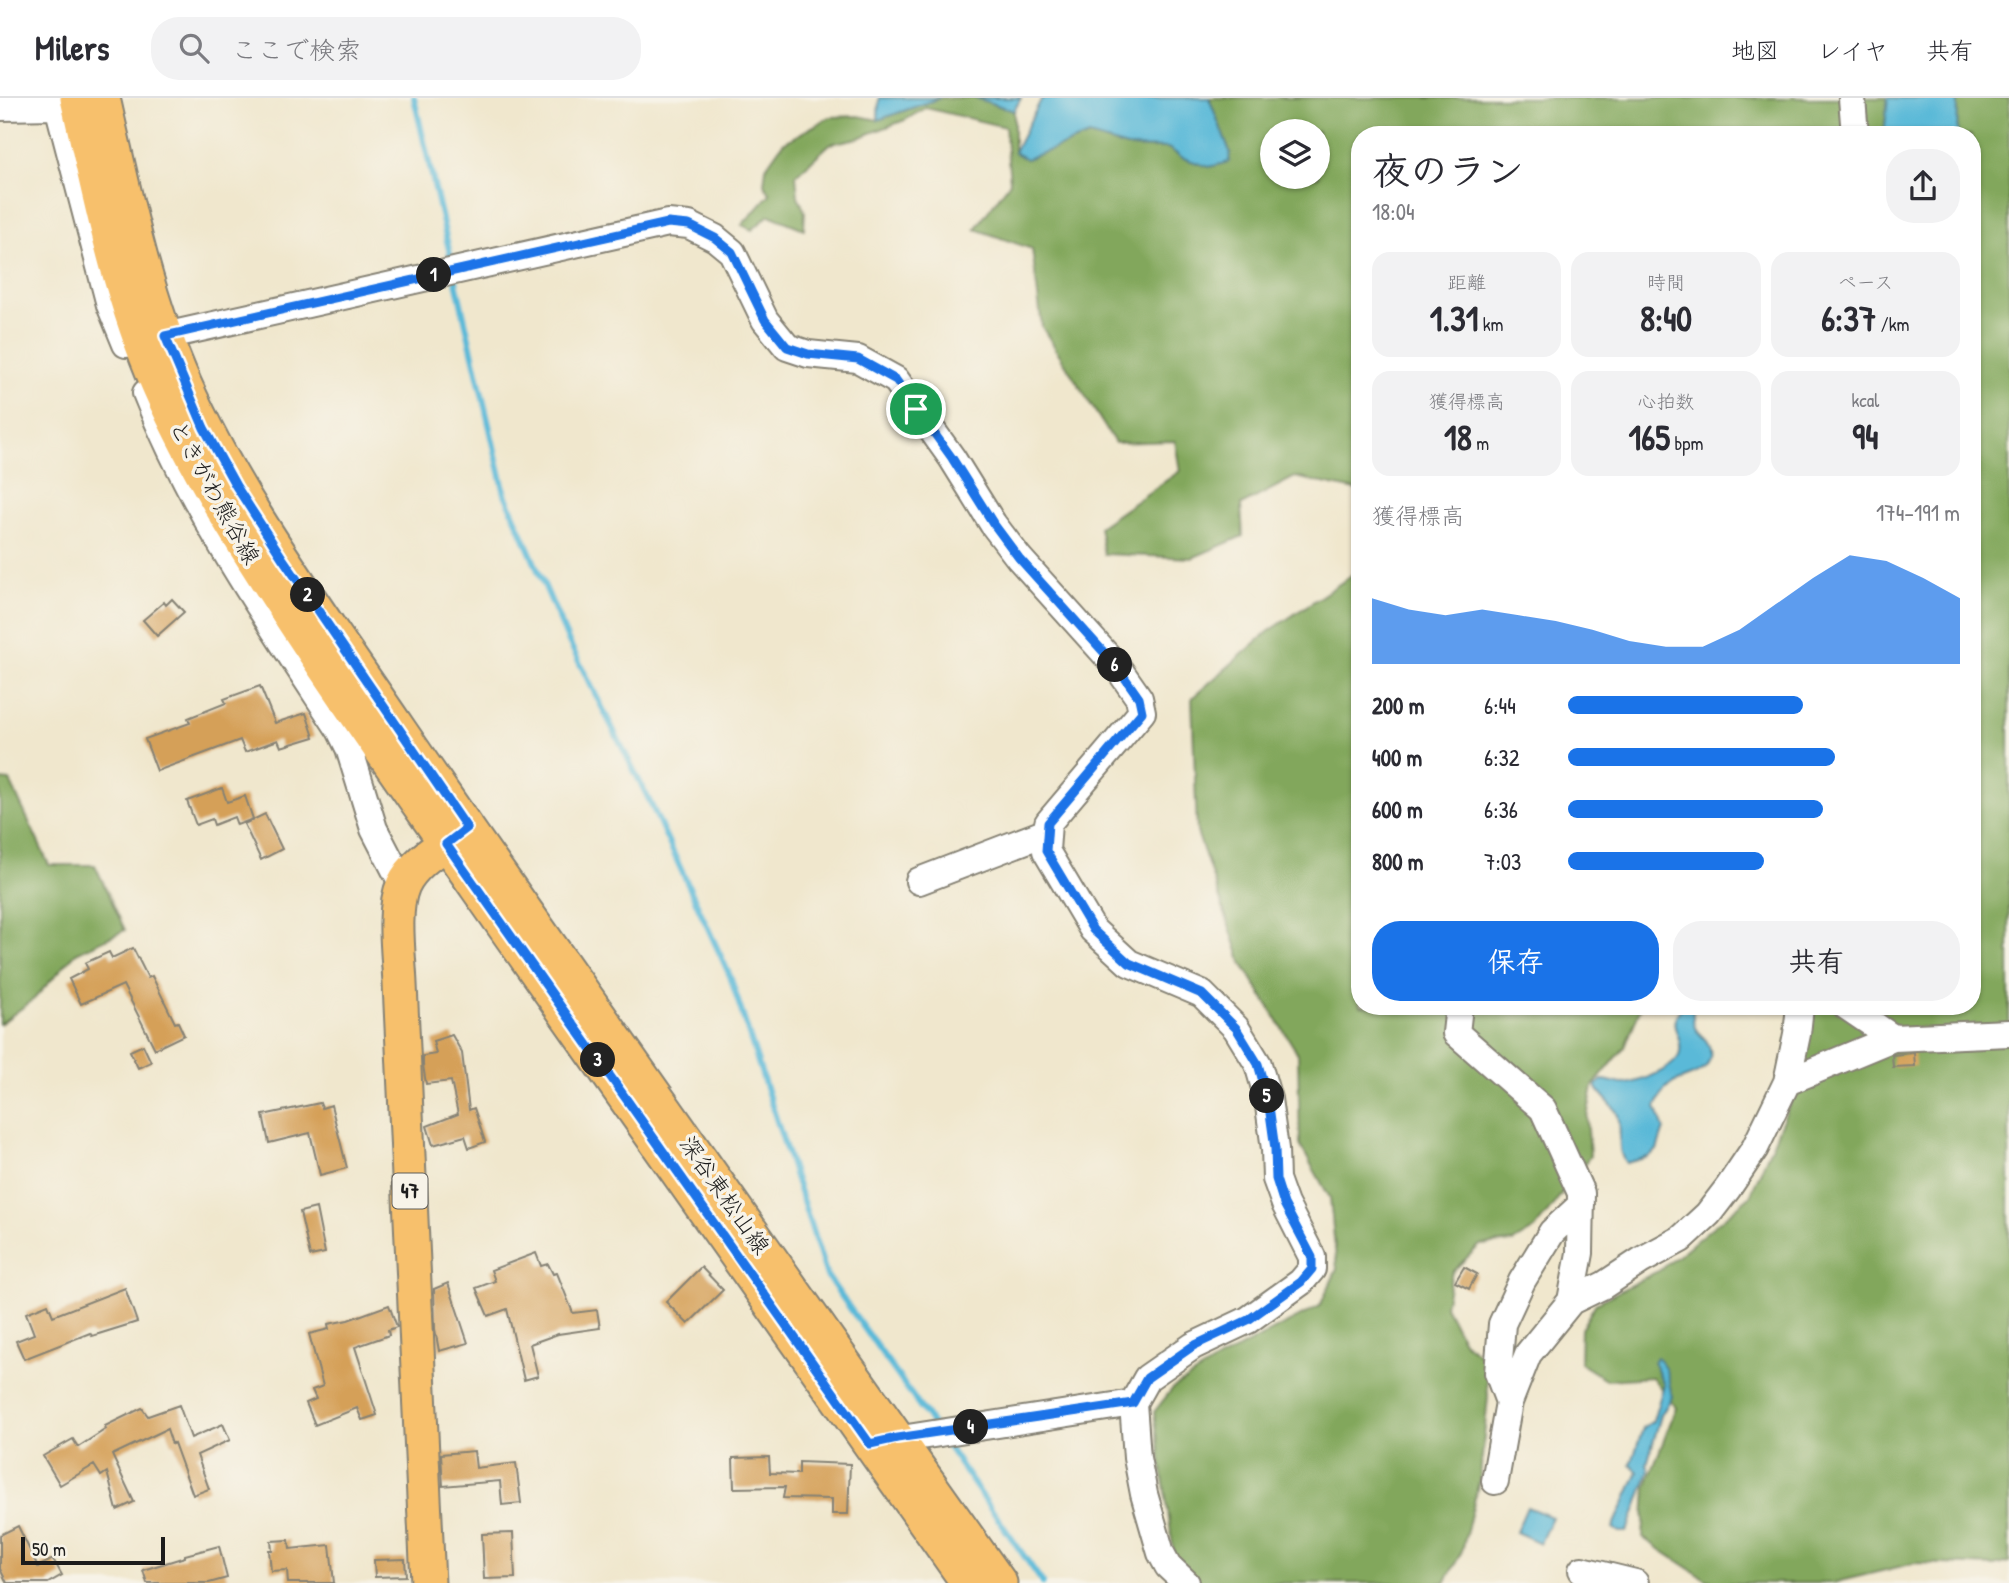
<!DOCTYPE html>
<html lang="ja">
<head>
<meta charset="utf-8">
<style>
	body { margin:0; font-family:"Patrick Hand","Klee One",sans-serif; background:#f2f2f3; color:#2b2b33; height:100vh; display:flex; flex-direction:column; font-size:26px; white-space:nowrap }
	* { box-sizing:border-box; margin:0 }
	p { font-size:23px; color:#7c7c81 }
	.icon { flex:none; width:38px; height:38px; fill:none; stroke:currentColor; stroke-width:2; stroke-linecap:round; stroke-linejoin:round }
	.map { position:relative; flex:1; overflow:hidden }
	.panel { position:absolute; left:1351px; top:28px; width:630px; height:889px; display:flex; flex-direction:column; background:#fff; border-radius:28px; box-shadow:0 2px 5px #0004 }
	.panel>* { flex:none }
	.controls { position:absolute; left:1260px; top:21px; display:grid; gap:14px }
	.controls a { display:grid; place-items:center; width:70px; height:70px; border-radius:50%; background:#fff; box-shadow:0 2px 5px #0004; font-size:35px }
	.scale { position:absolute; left:21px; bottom:18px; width:144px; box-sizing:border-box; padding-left:7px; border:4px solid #1c1c1c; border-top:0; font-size:19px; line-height:24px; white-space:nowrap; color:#1c1c1c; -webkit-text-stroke:5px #f7f3e8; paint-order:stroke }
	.pin { position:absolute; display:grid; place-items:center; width:60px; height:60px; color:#fff; margin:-30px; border:4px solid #fff; border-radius:50%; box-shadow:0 2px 7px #0007 }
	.km { position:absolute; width:35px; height:35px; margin:-18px; border-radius:50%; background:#222; color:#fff; font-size:19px; line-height:35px; text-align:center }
	.round { display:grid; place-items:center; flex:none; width:74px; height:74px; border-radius:28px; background:#f2f2f3 }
	.headline { display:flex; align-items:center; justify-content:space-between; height:119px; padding:0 21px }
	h1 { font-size:38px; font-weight:700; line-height:52px }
	.stats { display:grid; grid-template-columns:repeat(3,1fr); gap:10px; height:119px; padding:7px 21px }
	.stats div { display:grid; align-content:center; border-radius:18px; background:#f2f2f3; text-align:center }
	.stats b { font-size:35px; font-weight:700 }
	.stats small { font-size:19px; font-weight:400 }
	.stats p { font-size:19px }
	.chart { height:196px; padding:14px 21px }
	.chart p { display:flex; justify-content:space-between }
	.chart svg { width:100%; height:126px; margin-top:7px; fill:#1a73e8; opacity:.7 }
	.button { display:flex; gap:14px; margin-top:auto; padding:14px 21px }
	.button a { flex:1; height:80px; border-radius:28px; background:#1a73e8; color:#fff; font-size:28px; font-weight:700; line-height:80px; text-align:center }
	.button a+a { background:#f2f2f3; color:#2b2b33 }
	ul { padding:0 21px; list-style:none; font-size:23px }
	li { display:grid; grid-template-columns:112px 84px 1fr; align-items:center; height:52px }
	li i { height:18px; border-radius:9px; background:#1a73e8 }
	header { display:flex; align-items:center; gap:42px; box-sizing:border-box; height:98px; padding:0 35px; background:#fff; border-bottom:2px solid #e1e1e2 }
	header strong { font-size:33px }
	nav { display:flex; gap:38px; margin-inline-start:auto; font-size:24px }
	.search { width:490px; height:63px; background:#f2f2f3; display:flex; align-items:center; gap:18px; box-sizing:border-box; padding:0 24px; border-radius:28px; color:#7c7c81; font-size:26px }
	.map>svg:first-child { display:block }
	.forest { fill:#82a75c; stroke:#4f623c; stroke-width:2; fill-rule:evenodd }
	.water { fill:#5ab9d8; stroke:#3b6a7a; stroke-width:2 }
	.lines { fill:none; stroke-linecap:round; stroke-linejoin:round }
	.stream { stroke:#5ab9d8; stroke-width:6 }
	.building { fill:#d5a058 }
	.minor-casing { stroke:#868274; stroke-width:30 }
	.major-casing { stroke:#868274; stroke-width:37 }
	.minor { stroke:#fff; stroke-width:26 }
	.major { stroke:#f7c06c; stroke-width:33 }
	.route-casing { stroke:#fff; stroke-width:14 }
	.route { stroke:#1a73e8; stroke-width:9 }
	.labels { text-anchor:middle; stroke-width:7; stroke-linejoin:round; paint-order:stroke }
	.shield { fill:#f7f3e8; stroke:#5e5c59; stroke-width:2 }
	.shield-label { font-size:21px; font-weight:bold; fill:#1c1c1c }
	.street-label { font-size:23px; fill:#1c1c1c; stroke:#f7f3e8 }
</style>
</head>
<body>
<header>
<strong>Milers</strong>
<div class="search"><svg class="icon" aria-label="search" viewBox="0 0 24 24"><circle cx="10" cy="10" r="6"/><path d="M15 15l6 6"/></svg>ここで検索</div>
<nav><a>地図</a><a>レイヤ</a><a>共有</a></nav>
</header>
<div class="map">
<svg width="2009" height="1485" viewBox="0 0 2009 1485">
	<rect width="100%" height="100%" fill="#f7f3e8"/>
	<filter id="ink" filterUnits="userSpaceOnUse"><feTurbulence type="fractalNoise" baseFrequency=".0143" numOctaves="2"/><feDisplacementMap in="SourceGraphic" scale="14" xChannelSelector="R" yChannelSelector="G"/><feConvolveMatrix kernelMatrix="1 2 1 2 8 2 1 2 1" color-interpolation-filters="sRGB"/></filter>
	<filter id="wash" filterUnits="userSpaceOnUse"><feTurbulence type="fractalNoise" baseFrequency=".00686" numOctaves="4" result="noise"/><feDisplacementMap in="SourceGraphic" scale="28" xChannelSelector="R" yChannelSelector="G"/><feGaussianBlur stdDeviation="1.57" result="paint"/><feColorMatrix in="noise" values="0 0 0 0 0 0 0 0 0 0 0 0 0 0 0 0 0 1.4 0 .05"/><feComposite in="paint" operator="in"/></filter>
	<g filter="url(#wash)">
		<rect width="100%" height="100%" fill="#f0e7cd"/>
		<path class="forest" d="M940 0H976L1014 13V53L1026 61 1089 38 1127 49 1168 50 1183 60 1230 54 1209 0H1888L1884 37H1360V393L1295 379 1241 407 1243 438 1192 460 1104 456 1099 429 1180 373 1175 343 1115 345 1042 229 1032 151 975 131 1010 84 1005 29 926 10 905 22 858 40 830 46 796 77 798 98 805 114 804 131 769 117 752 132 742 127 770 96 764 86 766 69 783 45 830 19 859 18 878 22ZM1272 33H1318V79H1272Z
			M1958 0H2009V1464L1994 1468 1915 1465 1832 1485H1720L1707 1482 1643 1440 1646 1389 1676 1310 1652 1279 1607 1282 1580 1265 1581 1231 1596 1205 1662 1171 1750 1098 1801 979 1812 908H1972V212L1974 206 1972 37H1957Z
			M1360 472V908H1641L1625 949 1593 988 1587 1019 1590 1058 1535 1131 1513 1144 1480 1147 1452 1174 1445 1208 1463 1243 1486 1261 1488 1299 1480 1379 1462 1453 1445 1485H1192L1176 1471 1154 1314 1173 1290 1219 1261 1320 1208 1337 1171 1330 1100 1300 1047 1298 956 1242 865 1197 734 1192 600 1268 534Z
			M0 682 10 683 49 767H95L125 832 76 855 34 901 0 926Z"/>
		<path class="water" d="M879 0H940L878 22Z
			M976 0H1021L1014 13Z
			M1042 0H1209L1230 54 1229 64 1209 69 1183 60 1168 50 1127 49 1089 38 1026 61 1014 54Z
			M1888 0H1958L1957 37H1884Z
			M1683 908H1698L1693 913C1691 940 1707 934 1710 952 1714 980 1680 977 1667 989 1663 993 1659 1003 1656 1009L1664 1031 1657 1052 1648 1059 1626 1065C1614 1051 1624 1031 1617 1015 1612 1005 1601 999 1596 988L1602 982C1610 982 1617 986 1624 986 1638 985 1678 970 1680 954 1683 933 1664 929 1683 908Z
			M1656 1259C1668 1267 1669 1286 1672 1299L1661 1317 1647 1366 1649 1373 1630 1427 1626 1434H1619L1613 1430 1638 1374 1631 1367 1643 1330 1653 1323 1664 1286 1653 1264Z
			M1527 1409 1552 1419 1540 1445 1516 1434Z"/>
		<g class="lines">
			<path class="stream" d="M414 0 453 169
				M455 179 505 396 568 542 650 704 730 878 827 1178 933 1327
				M943 1342 1043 1485"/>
		</g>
		<g id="blocks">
			<path class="building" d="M172 501 184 514 157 538 143 522 164 504 166 507Z
				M260 588 275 625 306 615 314 639 281 649 278 642 245 654 240 642 157 673 145 641 190 625 188 620 226 605 224 601Z
				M222 690 227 704 245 698 253 721 237 727 234 719 214 727 212 721 196 727 187 703Z
				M265 716 282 751 261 762 244 726Z
				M133 850 148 880 152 878 175 925 178 924 184 937 155 951 123 887 81 906 69 881 88 871 85 865 109 854 112 860Z
				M452 937 462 955 469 1012 474 1010 485 1044 469 1050 465 1038 433 1047 427 1028 458 1016 451 983 426 986 423 967V958L436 956 433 943Z
				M143 947 151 964 138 970 130 953Z
				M1914 955 1915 968 1893 969 1892 957Z
				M320 1005 322 1010 331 1007 347 1070 320 1077 310 1035 269 1045 263 1017Z
				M316 1110 325 1155 310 1158 300 1114Z
				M536 1155 541 1168 548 1166 553 1176 557 1175 573 1215 597 1212 600 1230 558 1236 530 1246 538 1278 524 1282 507 1211 488 1218 476 1190 495 1183 491 1172Z
				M701 1169 723 1192 688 1226 666 1204Z
				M1464 1169 1477 1176 1469 1191 1455 1184Z
				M448 1185 468 1245 439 1253 435 1231 434 1191Z
				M125 1190 137 1224 92 1238 90 1235 24 1261 16 1243 34 1236 26 1215 48 1206 53 1218Z
				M389 1207 397 1229 388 1232 389 1237 355 1249 377 1317 362 1322 357 1310 315 1327 306 1305 316 1301 312 1292 323 1288 309 1236 329 1231 328 1226 348 1222Z
				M179 1307 191 1340 223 1326 230 1342 197 1357 209 1391 193 1397 174 1345 172 1346 167 1331 112 1357 134 1404 117 1412 107 1374 101 1378 94 1367 60 1387 43 1358 73 1341 78 1349 106 1331 105 1328 142 1310 148 1318Z
				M474 1353 476 1370 516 1365 521 1405 502 1407 500 1383 443 1388 441 1356Z
				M769 1359 770 1375 799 1376V1364L850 1366 848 1416H832V1401L783 1400 785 1389 734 1390 733 1360Z
				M18 1428 38 1469 53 1461 62 1477 48 1485H7L0 1471V1437Z
				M513 1435 515 1480 484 1481 482 1436Z
				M289 1442 290 1451 330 1447 334 1485H288L287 1472 271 1473 269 1452H272L271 1443Z
				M219 1448 227 1480 209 1485H147L143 1472 185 1459V1457Z
				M405 1461 406 1478 375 1479 374 1462Z"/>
		</g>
	</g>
	<g filter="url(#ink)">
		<use href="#blocks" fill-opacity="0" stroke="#868274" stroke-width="2"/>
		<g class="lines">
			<g class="minor-casing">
				<path id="minor" d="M56 0 110 207 126 246
					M1852 0 1855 37
					M0 9 57 8 75 4
					M165 238 668 125 689 127 715 140 732 154 765 222 787 249 808 256 858 261 896 282 952 360 993 426 1019 460 1118 570 1139 600 1142 614 1048 725 1046 753 1093 832 1129 865 1202 896 1236 930 1258 966 1268 1001 1275 1051 1276 1081 1285 1106 1312 1159V1171L1301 1184 1248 1222 1193 1248 1147 1280 1133 1305 1137 1360 1144 1396 1161 1455 1168 1468 1186 1485
					M146 295C194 416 269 524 340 632L349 650 374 731 403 787
					M919 783 1047 734
					M1459 908 1456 935 1543 1011 1581 1095 1580 1155 1571 1203 1528 1256 1509 1304 1495 1383
					M1846 908 1893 940
					M1787 984 1893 940 2009 935
					M1571 1203 1604 1187 1642 1162 1681 1141 1708 1116 1728 1090 1755 1050 1787 984 1797 936 1800 908
					M1509 1304 1498 1275 1502 1226 1522 1183 1552 1134 1581 1107
					M882 1344 1133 1305
					M1582 1472 1635 1485"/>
			</g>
			<g class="major-casing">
				<path id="major" d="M77 0C99 97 118 195 158 287 198 378 252 461 307 544 362 627 420 708 477 790 640 1022 804 1253 968 1485
					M103 0C125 97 144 195 185 287 227 381 285 465 343 550 393 622 442 695 493 767 661 1006 830 1246 1000 1485
					M428 1485 400 886C399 859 392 812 403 787 414 763 444 747 464 732"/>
			</g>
			<use href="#minor" class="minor"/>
			<use href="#major" class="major"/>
		</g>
	</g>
	<g class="lines" filter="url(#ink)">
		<g class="route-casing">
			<path id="route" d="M668 125 689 127 715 140 732 154 765 222 787 249 808 256 858 261 896 282 952 360 993 425 1019 460 1118 570 1139 600 1142 614 1048 725 1046 753 1093 832 1129 865 1202 896 1236 930 1258 966 1268 1001 1275 1051 1276 1081 1284 1106 1312 1159V1171L1301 1184 1248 1222 1193 1248 1147 1280 1133 1305 897 1340 870 1346 446 746 467 730 283 461 236 388 204 330 165 238Z"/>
		</g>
		<use href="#route" class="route"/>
	</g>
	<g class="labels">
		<rect class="shield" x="392.5" y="1075.5" width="35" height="35" rx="5"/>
		<g class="shield-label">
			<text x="410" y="1100">47</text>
		</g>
		<g class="street-label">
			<text transform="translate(215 394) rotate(61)" y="8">ときがわ熊谷線</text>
			<text transform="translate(725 1097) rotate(55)" y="8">深谷東松山線</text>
		</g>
	</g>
</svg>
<div class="controls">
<a><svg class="icon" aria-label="layers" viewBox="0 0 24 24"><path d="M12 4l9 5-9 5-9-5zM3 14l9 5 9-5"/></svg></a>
</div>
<div class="scale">50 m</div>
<div class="pin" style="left:916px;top:311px;background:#1e9e55"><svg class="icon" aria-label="arrive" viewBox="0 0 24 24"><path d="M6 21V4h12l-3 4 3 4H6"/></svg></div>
<b class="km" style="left:434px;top:177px">1</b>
<b class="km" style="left:308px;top:497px">2</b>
<b class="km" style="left:598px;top:962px">3</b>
<b class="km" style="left:971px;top:1329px">4</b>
<b class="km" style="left:1267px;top:998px">5</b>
<b class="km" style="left:1115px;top:567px">6</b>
<section class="panel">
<div class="headline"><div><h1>夜のラン</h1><p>18:04</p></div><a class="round"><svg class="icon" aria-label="share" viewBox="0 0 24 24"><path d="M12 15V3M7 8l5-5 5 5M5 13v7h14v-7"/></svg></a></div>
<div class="stats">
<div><p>距離</p><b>1.31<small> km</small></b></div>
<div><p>時間</p><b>8:40</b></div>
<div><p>ペース</p><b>6:37<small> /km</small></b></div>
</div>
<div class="stats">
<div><p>獲得標高</p><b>18<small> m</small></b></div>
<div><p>心拍数</p><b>165<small> bpm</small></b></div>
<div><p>kcal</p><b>94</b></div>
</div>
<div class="chart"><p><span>獲得標高</span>174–191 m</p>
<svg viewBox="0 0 160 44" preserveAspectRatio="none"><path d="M0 44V21L10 25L20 27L30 25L40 27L50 29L60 32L70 36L80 38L90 38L100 32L110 23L120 14L130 6L140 8L150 14L160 21V44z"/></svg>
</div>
<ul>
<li><b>200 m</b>6:44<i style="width:60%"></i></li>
<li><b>400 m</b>6:32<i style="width:68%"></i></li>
<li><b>600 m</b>6:36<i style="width:65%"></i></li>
<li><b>800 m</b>7:03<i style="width:50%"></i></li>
</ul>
<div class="button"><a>保存</a><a>共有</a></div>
</section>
</div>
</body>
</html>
